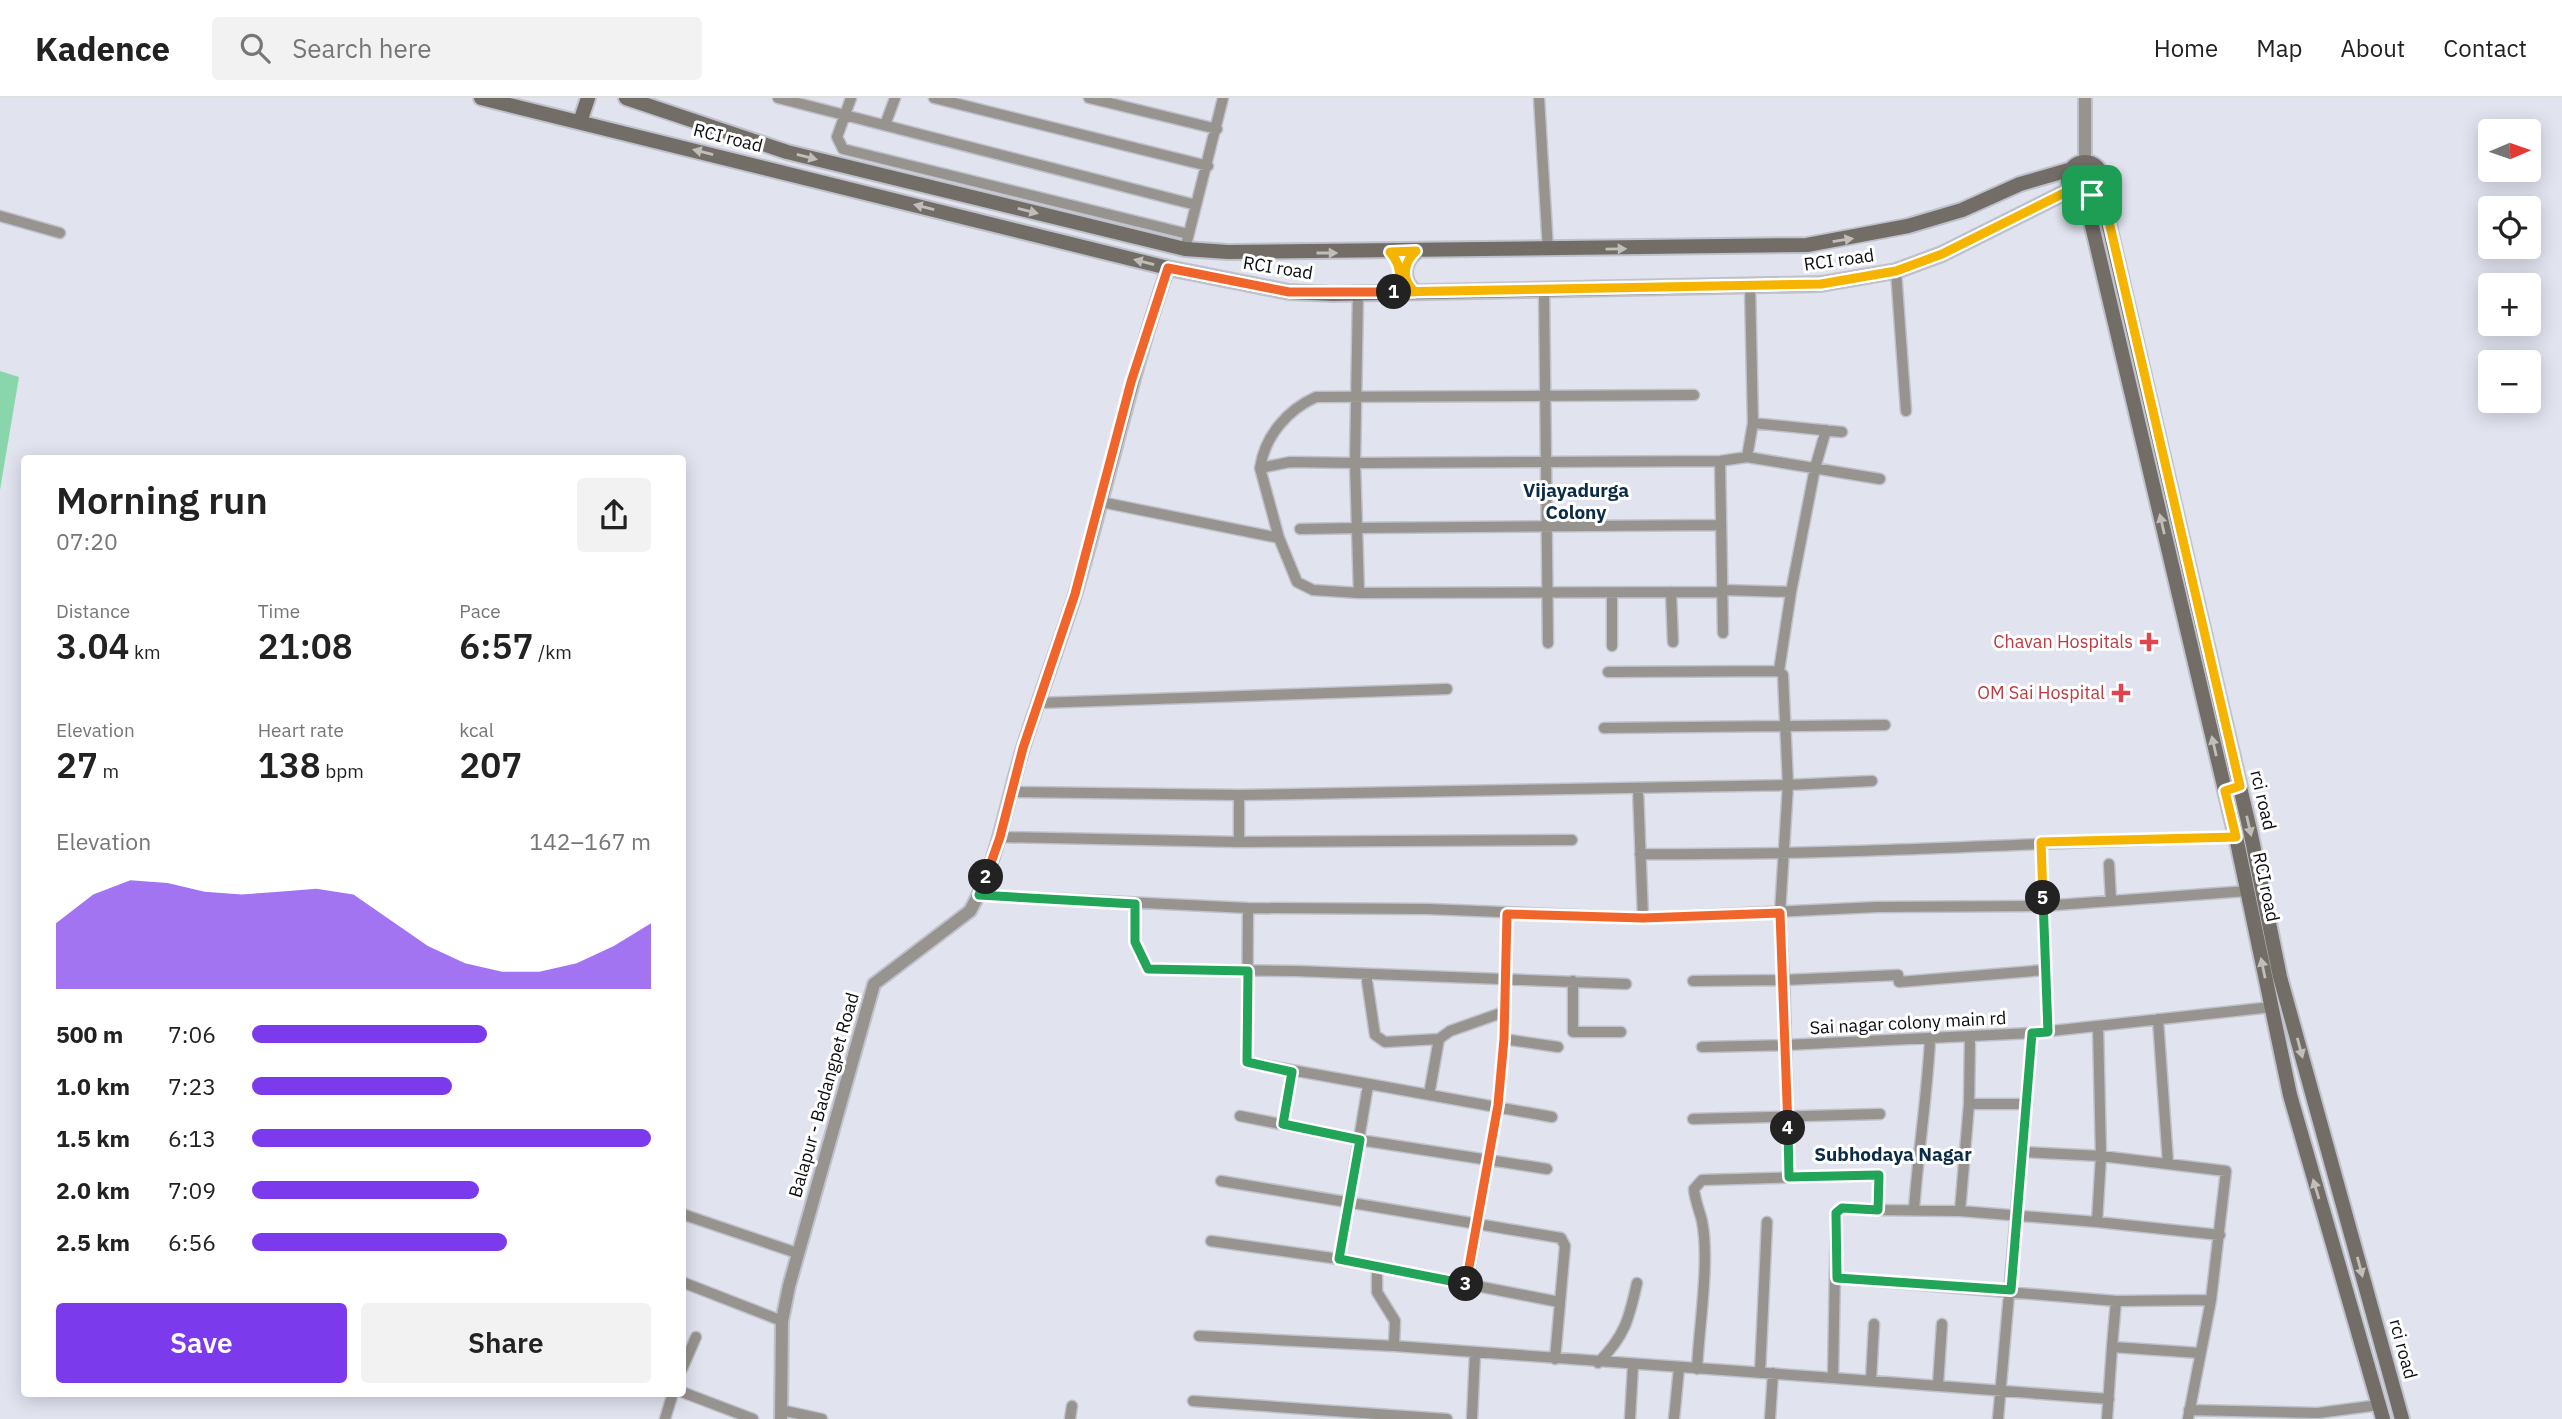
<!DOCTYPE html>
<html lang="en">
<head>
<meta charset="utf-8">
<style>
	body { margin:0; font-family:"IBM Plex Sans",sans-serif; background:#f2f2f2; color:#222; height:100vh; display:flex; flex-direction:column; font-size:26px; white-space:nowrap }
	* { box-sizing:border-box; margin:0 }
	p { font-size:23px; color:#767676 }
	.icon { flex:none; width:38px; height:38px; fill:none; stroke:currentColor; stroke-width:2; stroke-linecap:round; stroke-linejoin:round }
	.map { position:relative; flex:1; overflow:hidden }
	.details { position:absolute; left:21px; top:357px; width:665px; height:942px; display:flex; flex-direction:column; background:#fff; border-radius:7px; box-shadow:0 4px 18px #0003 }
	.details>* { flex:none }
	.needle { width:46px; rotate:88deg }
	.controls { position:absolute; left:2478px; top:21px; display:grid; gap:14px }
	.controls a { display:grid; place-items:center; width:63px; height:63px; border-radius:7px; background:#fff; box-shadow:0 4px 18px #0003; font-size:35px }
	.pin { position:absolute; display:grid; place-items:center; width:60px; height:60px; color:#fff; margin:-30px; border-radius:14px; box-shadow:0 4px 10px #0006 }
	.km { position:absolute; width:35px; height:35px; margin:-18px; border-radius:50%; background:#222; color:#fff; font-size:19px; line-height:35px; text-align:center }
	.round { display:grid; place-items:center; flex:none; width:74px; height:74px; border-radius:7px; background:#f2f2f2 }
	.head { display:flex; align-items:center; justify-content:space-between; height:119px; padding:0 35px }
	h1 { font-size:38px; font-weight:600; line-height:52px }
	.metrics { display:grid; grid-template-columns:repeat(3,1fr); gap:10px; height:119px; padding:7px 35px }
	.metrics div { display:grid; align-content:center }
	.metrics b { font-size:35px; font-weight:600 }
	.metrics small { font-size:19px; font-weight:400 }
	.metrics p { font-size:19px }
	.chart { height:196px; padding:14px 35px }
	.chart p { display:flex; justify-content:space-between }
	.chart svg { width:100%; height:126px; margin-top:7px; fill:#7c3aed; opacity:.7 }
	.primary-button { display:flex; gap:14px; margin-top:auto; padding:14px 35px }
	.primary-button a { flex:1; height:80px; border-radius:7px; background:#7c3aed; color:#fff; font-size:28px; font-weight:600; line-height:80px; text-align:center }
	.primary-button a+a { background:#f2f2f2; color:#222 }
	ul { padding:0 35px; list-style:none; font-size:23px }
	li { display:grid; grid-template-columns:112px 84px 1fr; align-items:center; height:52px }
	li i { height:18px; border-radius:9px; background:#7c3aed }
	header { display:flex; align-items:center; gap:42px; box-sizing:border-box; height:98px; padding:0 35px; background:#fff; border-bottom:2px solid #e0e0e0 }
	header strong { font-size:33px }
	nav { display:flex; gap:38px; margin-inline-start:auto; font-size:24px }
	.search { width:490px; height:63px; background:#f2f2f2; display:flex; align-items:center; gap:18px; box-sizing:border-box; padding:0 24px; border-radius:7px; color:#767676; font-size:26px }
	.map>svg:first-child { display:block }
	.green { fill:#8ad6ac }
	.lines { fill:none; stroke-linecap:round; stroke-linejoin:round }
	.minor-casing { stroke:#bfc1cb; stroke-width:13 }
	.tertiary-casing { stroke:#bfc1cb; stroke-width:16 }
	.secondary-casing { stroke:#bfc1cb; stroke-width:18 }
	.minor { stroke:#97938f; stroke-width:10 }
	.tertiary { stroke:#97938f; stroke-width:12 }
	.secondary { stroke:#736d67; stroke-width:14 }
	.oneway { fill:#c0bdbb }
	.split-1-casing { stroke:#fff; stroke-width:14 }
	.split-2-casing { stroke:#fff; stroke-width:14 }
	.split-3-casing { stroke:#fff; stroke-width:14 }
	.split-4-casing { stroke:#fff; stroke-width:14 }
	.split-5-casing { stroke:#fff; stroke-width:14 }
	.split-6-casing { stroke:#fff; stroke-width:14 }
	.split-1 { stroke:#f5b400; stroke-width:9 }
	.split-2 { stroke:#f0652b; stroke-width:9 }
	.split-3 { stroke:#22a559; stroke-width:9 }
	.split-4 { stroke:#f0652b; stroke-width:9 }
	.split-5 { stroke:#22a559; stroke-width:9 }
	.split-6 { stroke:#f5b400; stroke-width:9 }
	.health-dot { fill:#e0444e; stroke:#fff; stroke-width:2.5 }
	.labels { text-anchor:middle; stroke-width:6; stroke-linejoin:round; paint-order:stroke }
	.street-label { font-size:18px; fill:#0c0d10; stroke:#fff }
	.health-label { font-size:18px; fill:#be3a42; stroke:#fff; text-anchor:end }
	.neighbourhood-label { font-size:19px; font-weight:bold; fill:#0c2c46; stroke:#fff }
</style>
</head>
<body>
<header>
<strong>Kadence</strong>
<div class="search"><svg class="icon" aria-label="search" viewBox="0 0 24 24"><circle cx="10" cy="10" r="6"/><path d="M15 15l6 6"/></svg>Search here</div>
<nav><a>Home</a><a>Map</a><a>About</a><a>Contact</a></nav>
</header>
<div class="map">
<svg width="2562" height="1321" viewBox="0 0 2562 1321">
	<rect width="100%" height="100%" fill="#e1e3ef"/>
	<path class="green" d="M0 273 19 279 0 392Z"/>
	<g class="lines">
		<g class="minor-casing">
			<path id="minor" d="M778 0 1196 107
				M851 0 837 39 843 51 1188 136
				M934 0 1208 68
				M1089 0 1217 31
				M1539 0 1548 152
				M885 27 895 0
				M0 118 60 135
				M1185 151 1223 0
				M1896 173 1906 313
				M1750 188 1753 325 1842 334
				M1544 191 1546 364 1720 363 1747 359 1753 325
				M1747 359 1880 381
				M1720 363 1723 535
				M1260 370C1265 338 1287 312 1316 299L1694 297
				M1101 404 1279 440 1297 484 1313 492 1359 495
				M1721 427 1357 430 1359 495 1723 494
				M1300 431 1357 430 1355 365 1546 364 1548 545
				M1279 440 1260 370 1290 364 1355 365 1358 195
				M1723 492 1791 494 1815 370 1826 332
				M1671 494 1673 544
				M1612 495V548
				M1779 573 1791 494
				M1608 574 1779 573 1783 577 1788 687 1872 683
				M1038 605 1447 591
				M1604 630 1885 627
				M1638 691 1643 820
				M1012 694 1239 697 1788 687 1780 815 1784 882 1898 877 1899 884 2045 872
				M1000 739 1239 744 1572 742
				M1239 744V697
				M2041 744 2048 934
				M1640 756C1839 758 2037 744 2236 739
				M2109 766 2111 803
				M979 797 1248 810 1428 811 1643 820 1877 809 2043 808 2247 793
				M1135 805V844L1148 871 1296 873 1626 886
				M1248 810 1247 964 1552 1019
				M1366 876 1375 937 1385 944 1439 941 1450 933 1504 914
				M1573 883V934H1621
				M1693 883 1784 882 1786 947 1702 949
				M2158 921 2168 1065
				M2098 928 2101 1058 2097 1124 2220 1137
				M1504 941 1558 949
				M1429 997 1439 941
				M1969 1006H2027
				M1240 1018 1360 1042 1547 1071
				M1693 1021 1880 1016
				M1283 1026 1292 974
				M2023 1054 2101 1058 2226 1073 2211 1202 2188 1321
				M1789 1079 1786 947 2032 935
				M1221 1083 1561 1140 1565 1148 1555 1261
				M1914 1112C1918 1055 1927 999 1930 942
				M1960 1113 1969 1006 1970 939
				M682 1116 797 1155
				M1211 1143 1339 1161 1559 1204
				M1339 1161 1368 987
				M1377 1170V1194L1395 1223 1394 1248
				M1837 1180 2116 1203 2211 1202
				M682 1184 782 1223
				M1467 1186 1498 1007 1504 941 1507 816
				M2116 1203 2112 1249 2200 1255
				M1199 1238 1394 1248 1833 1280 1836 1115 1842 1110 1878 1112
				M1598 1265C1625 1238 1629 1221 1637 1185
				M682 1271 696 1239
				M1697 1271C1699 1229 1710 1163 1702 1123 1699 1111 1695 1103 1694 1091L1702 1082 1879 1077 1878 1112 1960 1113 2097 1124
				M1760 1275 1767 1124
				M1833 1280 2109 1301
				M1871 1282 1874 1226
				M1938 1287 1942 1226
				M682 1294 753 1321
				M1193 1303 1447 1321
				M781 1312 822 1321
				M2189 1312 2318 1315 2379 1307
				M665 1321 673 1295
				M1070 1321 1072 1308
				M1472 1321 1475 1256
				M1630 1321 1633 1267
				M1674 1321 1679 1270
				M1770 1321 1773 1275
				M1998 1321 2032 935 2272 909
				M2107 1321 2112 1249"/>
		</g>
		<g class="tertiary-casing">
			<path id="tertiary" d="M2085 0V64
				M781 1321 782 1223 789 1188 874 886 970 813C999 762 1006 703 1024 647 1040 597 1059 547 1075 497 1108 388 1131 277 1168 170"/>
		</g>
		<g class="secondary-casing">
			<path id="secondary" d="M481 0 1168 170 1289 194 1333 196 1821 186 1896 173 1942 156 2072 91
				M626 0 787 54 1185 151 1228 154 1807 147 1908 128 1962 112 2020 86 2072 71
				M580 24 588 0
				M2068 81a17 17 0 1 1 34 0a17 17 0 1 1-34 0Z
				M2100 89 2250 732 2280 879 2402 1321
				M2085 98 2236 739 2290 997 2383 1321
				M1415 194C1401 182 1402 165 1416 154"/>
		</g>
		<use href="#minor" class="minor"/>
		<use href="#tertiary" class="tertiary"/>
		<use href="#secondary" class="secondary"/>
	</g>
	<defs><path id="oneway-solid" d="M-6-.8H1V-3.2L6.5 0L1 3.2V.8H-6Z" transform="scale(1.75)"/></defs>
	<g class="oneway">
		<use href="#oneway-solid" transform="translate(703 54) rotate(-166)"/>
		<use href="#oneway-solid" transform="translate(807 59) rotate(14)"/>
		<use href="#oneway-solid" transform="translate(924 109) rotate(-166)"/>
		<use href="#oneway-solid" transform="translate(1028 113) rotate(14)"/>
		<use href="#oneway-solid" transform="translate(1843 142) rotate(-9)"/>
		<use href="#oneway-solid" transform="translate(1616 151) rotate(-1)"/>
		<use href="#oneway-solid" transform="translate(1327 155)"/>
		<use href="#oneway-solid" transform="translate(1144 164) rotate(-166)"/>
		<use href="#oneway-solid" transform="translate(2162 426) rotate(-103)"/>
		<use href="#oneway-solid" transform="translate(2214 648) rotate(-103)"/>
		<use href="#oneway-solid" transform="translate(2249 728) rotate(77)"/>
		<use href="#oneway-solid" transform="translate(2263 870) rotate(-102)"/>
		<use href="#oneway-solid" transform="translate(2300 950) rotate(75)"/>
		<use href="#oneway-solid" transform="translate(2316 1091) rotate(-107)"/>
		<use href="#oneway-solid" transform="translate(2360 1169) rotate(75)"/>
	</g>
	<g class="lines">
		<g class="split-1-casing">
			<path id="split-1" d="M1394 194H1415C1401 182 1403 165 1416 153L1390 154C1401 167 1404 181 1391 194L1821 186 1896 173 1942 156 2072 91 2080 97H2092"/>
		</g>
		<g class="split-2-casing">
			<path id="split-2" d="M986 779 1000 739 1023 650 1075 496 1131 284 1168 170 1289 194H1394"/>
		</g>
		<g class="split-3-casing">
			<path id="split-3" d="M986 779 979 797 1135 806V844L1148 871 1248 873 1247 964 1292 974 1283 1026 1360 1042 1339 1161 1466 1186"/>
		</g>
		<g class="split-4-casing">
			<path id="split-4" d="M1466 1186 1498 1007 1504 941 1507 816 1643 820 1780 815 1788 1030"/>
		</g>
		<g class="split-5-casing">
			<path id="split-5" d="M1788 1030 1789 1079 1879 1077 1878 1112 1842 1110 1836 1115 1837 1180 2011 1192 2032 935 2048 934 2043 800"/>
		</g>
		<g class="split-6-casing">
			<path id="split-6" d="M2043 800 2041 744 2236 739 2225 693 2240 688 2101 89 2092 97"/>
		</g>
		<use href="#split-1" class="split-1"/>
		<use href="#split-2" class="split-2"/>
		<use href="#split-3" class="split-3"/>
		<use href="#split-4" class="split-4"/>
		<use href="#split-5" class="split-5"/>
		<use href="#split-6" class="split-6"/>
	</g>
	<g class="health-dot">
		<path d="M2145.5 533.5h7v7h7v7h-7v7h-7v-7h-7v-7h7z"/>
		<path d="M2117.5 584.5h7v7h7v7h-7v7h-7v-7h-7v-7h7z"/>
	</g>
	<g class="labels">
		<g class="street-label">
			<text transform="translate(728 40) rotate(14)" y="6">RCI road</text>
			<text transform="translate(1839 162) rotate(-8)" y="6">RCI road</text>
			<text transform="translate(1278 170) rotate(9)" y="6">RCI road</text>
			<text transform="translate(2263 702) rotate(77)" y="6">rci road</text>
			<text transform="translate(2266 789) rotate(78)" y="6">RCI road</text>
			<text transform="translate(1908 925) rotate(-3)" y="6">Sai nagar colony main rd</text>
			<text transform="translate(824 997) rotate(-74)" y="6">Balapur - Badangpet Road</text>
			<text transform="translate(2403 1251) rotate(75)" y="6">rci road</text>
		</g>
		<g class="health-label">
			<text x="2133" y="550">Chavan Hospitals</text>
			<text x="2105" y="601">OM Sai Hospital</text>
		</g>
		<g class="neighbourhood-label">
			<text x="1576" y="399">Vijayadurga<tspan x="1576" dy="22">Colony</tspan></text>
			<text x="1893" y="1063">Subhodaya Nagar</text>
		</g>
	</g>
</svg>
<div class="controls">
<a><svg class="needle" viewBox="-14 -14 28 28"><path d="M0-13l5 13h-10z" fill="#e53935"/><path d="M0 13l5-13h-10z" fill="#767676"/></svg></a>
<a><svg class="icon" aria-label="locate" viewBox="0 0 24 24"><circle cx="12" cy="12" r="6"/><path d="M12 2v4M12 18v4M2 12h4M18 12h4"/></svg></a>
<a>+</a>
<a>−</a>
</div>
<div class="pin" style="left:2092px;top:97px;background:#1e9e55"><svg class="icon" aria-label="arrive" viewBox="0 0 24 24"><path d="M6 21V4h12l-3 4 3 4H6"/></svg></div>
<b class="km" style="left:1394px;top:194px">1</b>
<b class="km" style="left:986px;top:779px">2</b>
<b class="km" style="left:1466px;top:1186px">3</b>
<b class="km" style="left:1788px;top:1030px">4</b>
<b class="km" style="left:2043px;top:800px">5</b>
<section class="details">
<div class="head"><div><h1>Morning run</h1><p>07:20</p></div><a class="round"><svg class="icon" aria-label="share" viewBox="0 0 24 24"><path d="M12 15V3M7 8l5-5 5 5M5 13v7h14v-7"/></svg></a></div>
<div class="metrics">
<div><p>Distance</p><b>3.04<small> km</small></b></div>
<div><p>Time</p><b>21:08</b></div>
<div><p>Pace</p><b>6:57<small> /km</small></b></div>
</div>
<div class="metrics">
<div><p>Elevation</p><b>27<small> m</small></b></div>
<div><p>Heart rate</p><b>138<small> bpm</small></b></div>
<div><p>kcal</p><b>207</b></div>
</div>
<div class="chart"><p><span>Elevation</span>142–167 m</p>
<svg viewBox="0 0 160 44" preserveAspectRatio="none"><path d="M0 44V21L10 11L20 6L30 7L40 10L50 11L60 10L70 9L80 11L90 20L100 29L110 35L120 38L130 38L140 35L150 29L160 21V44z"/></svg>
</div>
<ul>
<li><b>500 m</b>7:06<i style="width:59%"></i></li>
<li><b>1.0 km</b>7:23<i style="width:50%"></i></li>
<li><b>1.5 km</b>6:13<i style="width:100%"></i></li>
<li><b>2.0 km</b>7:09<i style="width:57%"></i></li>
<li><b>2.5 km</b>6:56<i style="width:64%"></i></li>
</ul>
<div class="primary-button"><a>Save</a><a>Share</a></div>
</section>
</div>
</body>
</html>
